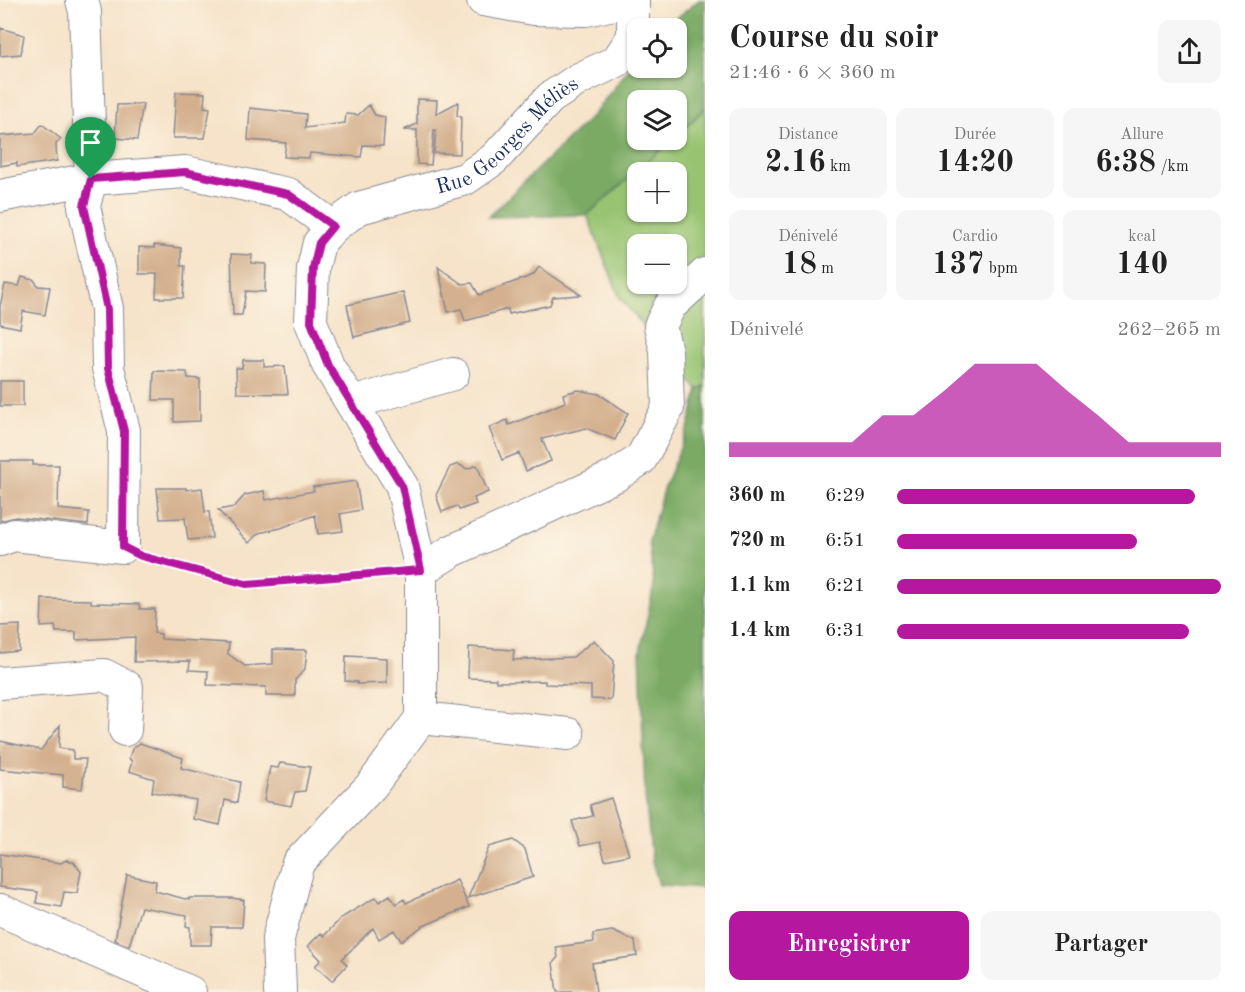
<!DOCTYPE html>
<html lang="fr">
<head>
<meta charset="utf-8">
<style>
	body { margin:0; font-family:"Old Standard TT",serif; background:#f6f6f6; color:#222; height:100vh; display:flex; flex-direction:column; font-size:22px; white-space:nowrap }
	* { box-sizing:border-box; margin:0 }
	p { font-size:20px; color:#767676 }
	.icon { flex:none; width:33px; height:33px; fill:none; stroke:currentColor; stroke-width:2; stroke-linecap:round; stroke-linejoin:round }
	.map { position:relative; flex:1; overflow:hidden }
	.panel { display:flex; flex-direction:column; background:#fff; width:540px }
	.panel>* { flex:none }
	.buttons { position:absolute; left:627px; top:18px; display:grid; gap:12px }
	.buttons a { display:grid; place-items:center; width:60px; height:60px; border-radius:12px; background:#fff; box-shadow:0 2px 4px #0004; font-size:30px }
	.pin { position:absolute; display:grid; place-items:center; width:51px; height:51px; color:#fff; margin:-62px -26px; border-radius:50% 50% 50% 0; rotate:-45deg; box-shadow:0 0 6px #0007 }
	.pin .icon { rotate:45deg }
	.round { display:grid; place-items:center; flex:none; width:63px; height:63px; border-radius:12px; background:#f6f6f6 }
	.head { display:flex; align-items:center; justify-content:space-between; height:102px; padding:0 24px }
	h1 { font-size:33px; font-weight:800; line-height:45px }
	.metrics { display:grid; grid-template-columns:repeat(3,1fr); gap:9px; height:102px; padding:6px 24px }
	.metrics div { display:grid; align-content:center; border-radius:12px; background:#f6f6f6; text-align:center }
	.metrics b { font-size:30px; font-weight:800 }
	.metrics small { font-size:16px; font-weight:400 }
	.metrics p { font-size:16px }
	.chart { height:168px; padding:12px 24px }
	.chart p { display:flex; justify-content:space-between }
	.chart svg { width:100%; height:108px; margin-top:6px; fill:#b5179e; opacity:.7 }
	.cta { display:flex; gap:12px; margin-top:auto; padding:12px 24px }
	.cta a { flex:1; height:69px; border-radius:12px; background:#b5179e; color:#fff; font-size:24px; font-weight:800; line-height:69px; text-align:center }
	.cta a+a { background:#f6f6f6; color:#222 }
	ul { padding:0 24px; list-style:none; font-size:20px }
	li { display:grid; grid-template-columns:96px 72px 1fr; align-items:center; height:45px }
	li i { height:15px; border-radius:8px; background:#b5179e }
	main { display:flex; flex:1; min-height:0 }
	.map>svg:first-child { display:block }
	.green { fill:#98c472; stroke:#5a7a68; stroke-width:1.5; fill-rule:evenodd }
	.forest { fill:#7aaa64; stroke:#4a6c61; stroke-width:1.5 }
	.building { fill:#d4b08e }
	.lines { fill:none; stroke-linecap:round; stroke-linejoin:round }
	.minor-casing { stroke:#888994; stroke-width:34 }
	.path { stroke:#888994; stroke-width:4; stroke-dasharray:4.5 4.5; stroke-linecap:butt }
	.minor { stroke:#fff; stroke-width:32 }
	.route-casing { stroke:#fff; stroke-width:12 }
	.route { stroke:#b5179e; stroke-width:8 }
	.labels { text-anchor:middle; stroke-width:6; stroke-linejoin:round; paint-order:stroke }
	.street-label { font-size:21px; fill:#1b2f5e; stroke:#fcf5e5 }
</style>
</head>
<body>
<main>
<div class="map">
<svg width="705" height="992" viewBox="0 0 705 992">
	<rect width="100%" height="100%" fill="#fcf5e5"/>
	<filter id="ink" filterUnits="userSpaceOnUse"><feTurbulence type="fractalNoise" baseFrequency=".0167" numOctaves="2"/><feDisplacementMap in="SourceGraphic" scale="12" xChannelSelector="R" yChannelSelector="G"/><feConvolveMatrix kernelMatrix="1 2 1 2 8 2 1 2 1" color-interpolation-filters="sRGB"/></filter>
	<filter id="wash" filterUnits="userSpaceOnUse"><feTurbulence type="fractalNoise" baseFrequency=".008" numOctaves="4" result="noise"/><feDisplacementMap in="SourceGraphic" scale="24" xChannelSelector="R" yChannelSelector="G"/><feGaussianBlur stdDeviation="1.35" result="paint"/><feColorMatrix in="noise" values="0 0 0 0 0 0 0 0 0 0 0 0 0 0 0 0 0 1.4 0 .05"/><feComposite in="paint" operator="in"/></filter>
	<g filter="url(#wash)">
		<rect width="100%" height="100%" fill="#f6e3c9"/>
		<path class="green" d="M705 108V387L698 390 620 298 587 215 672 140H676L677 136ZM638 172H676V212H638ZM638 244H676V284H638Z"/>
		<path class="forest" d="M699 0H705V108L677 136 676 100H638V140H672L587 215 488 217 592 116 637 58 638 68H676V28H664Z
			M705 387V888L659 885 652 862 645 795 640 652 654 585 649 541 663 490 688 429 698 390Z"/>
		<g id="blocks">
			<path class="building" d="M0 28 24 35 21 54 0 56Z
				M176 92 205 93 204 107 210 108 205 138H173Z
				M417 99 437 100 436 114 458 102 457 116H461L460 154 434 153 436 130H434L431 165 417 164V130H404L417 124Z
				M143 104 137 140 115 138 117 105Z
				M369 105 375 115 385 117 383 146 363 145 361 157 310 153 309 158 284 157 286 143 248 140 250 108 306 114 305 128 345 123 346 114 358 115Z
				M42 124 61 139 56 144 57 161 17 167V163L0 166V136L35 133Z
				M154 245 181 248V266H185L183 298H156L157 274H139V247L154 248Z
				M231 254 252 255 251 263 266 264 265 292 246 291 242 315H233Z
				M438 267 462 284 472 283 479 295 533 275 539 267 581 295 553 297 550 305 509 314 508 309 465 321 461 309 448 312Z
				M22 277 34 280 38 286 50 287 45 315 23 311 20 328 0 324V306L5 284 19 286Z
				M403 292 410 323 354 337 347 305Z
				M243 360H264V367L285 366 288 394 237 393 236 368H242Z
				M154 371 187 372 188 378 200 379V421L174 422V400H153Z
				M0 381H23V406H0Z
				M578 390 599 394 628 413 615 440 586 428 542 439 551 461 526 471 519 453 502 460 489 428 507 420 509 425 546 410 565 402 563 394Z
				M0 461H33V465H59L58 509 89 512 88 525 16 517 0 521Z
				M458 464 467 469 477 465 488 492 474 498 476 504 459 510 457 506 442 512 436 495 450 467Z
				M356 481 361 510 340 514 343 531 318 534 315 515 281 528 259 533 249 543 218 510 234 507 245 495 264 491 266 500 314 491 313 487Z
				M157 488H186V490L202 488 205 512 209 511 212 538 188 540 185 518 160 519Z
				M42 599 91 600V603L139 604 140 609H155L154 633 161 634V639L229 643 228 654 245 666 273 664V649L307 650 305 669 295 680V696H266V687L207 685 208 671 189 670 190 661 134 662 135 637 76 640V632H56L55 626 41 627Z
				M20 625 19 651 0 653V626Z
				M594 640 614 661 611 700 591 699V686L545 684V681L496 682V679L468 678 469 647 514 650 513 660 573 657Z
				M346 656 387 658V683L357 684V682L345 681Z
				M60 725 59 748 73 750V759H86L82 789 63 787V775L0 769V741L41 750Z
				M140 743 183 758 181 768 240 782 237 803 225 800 220 825 193 819 196 800 152 792 154 779 129 771 132 762 129 758 132 749Z
				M280 763 310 767 305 791 295 792 291 806 264 801 270 767 278 768Z
				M611 798 629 855 605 860 600 842 580 846 572 821 593 816 590 805Z
				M513 840 525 849 533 877 468 898 489 847Z
				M0 854 61 863 66 860 74 862 81 872 77 893 64 892 61 907 36 903 38 892 0 887Z
				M127 875 156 881 155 891 189 900V898H232L244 900 242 927H212L211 945H190V927L186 926 187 915 141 907 129 946 115 940Z
				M457 880 469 907 423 926 401 941 394 930 379 939 373 928 342 959 347 965 332 981 315 966 321 960 308 946 321 933 324 936 341 918 376 897 379 902 390 895 396 904 404 899 406 903Z
				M612 931 635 941 637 956 592 963 596 992H557L553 963 558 957 556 947 594 942 593 934Z"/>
		</g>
	</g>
	<g filter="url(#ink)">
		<use href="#blocks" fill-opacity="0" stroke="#888994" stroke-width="1.5"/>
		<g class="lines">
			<g class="minor-casing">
				<g id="minor">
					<path d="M483 0 534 9 586 10 632 0"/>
					<path d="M0 196 91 179 185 172 288 194 333 227"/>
					<path d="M352 403 453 374"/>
					<path d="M0 540 14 535 123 547 124 431 108 368 107 309 84 206 91 179 85 12 82 0"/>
					<path d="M421 570 452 551 615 476 641 459 668 408 666 351 660 326 670 306 705 274"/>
					<path d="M0 683 104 675 127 687 125 730"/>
					<path d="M421 718 568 734"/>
					<path d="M0 910 190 992"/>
					<path id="s1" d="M280 992 278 939 298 863 372 785 421 718V570L402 486 328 365 311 322 313 268 319 243 333 227 359 208 465 179 494 159 550 98 579 79 617 61 633 37V0"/>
				</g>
			</g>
			<path class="path" d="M148 558 246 584 395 572"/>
			<use href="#minor" class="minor"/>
		</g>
	</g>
	<g class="lines" filter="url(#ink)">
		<g class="route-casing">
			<path id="route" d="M185 172 288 194 333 226 319 243 313 268 311 322 328 365 402 486 421 570 246 584 141 556 123 547 124 431 108 368 107 309 84 206 91 179Z"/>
		</g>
		<use href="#route" class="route"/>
	</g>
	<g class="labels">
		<g class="street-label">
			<text dy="7" stroke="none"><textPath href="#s1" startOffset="1047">Rue Georges Méliès</textPath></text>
		</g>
	</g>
</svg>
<div class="buttons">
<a><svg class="icon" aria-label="locate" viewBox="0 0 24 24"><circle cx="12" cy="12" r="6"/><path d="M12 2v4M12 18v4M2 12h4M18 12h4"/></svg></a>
<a><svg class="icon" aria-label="layers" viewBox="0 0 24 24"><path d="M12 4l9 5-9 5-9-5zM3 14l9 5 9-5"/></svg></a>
<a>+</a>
<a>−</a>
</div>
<div class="pin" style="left:91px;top:179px;background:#1e9e55"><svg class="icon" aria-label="arrive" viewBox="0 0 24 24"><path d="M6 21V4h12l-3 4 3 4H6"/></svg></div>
</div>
<section class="panel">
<div class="head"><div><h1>Course du soir</h1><p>21:46 · 6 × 360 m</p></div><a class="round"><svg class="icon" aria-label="share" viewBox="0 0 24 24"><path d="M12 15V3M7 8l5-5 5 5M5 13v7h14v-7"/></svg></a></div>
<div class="metrics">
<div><p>Distance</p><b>2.16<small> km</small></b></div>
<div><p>Durée</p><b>14:20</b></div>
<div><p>Allure</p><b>6:38<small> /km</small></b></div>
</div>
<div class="metrics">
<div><p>Dénivelé</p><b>18<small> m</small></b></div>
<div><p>Cardio</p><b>137<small> bpm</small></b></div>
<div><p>kcal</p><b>140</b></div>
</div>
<div class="chart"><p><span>Dénivelé</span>262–265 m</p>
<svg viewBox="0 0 160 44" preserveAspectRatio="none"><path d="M0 44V38L10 38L20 38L30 38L40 38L50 27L60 27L70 17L80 6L90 6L100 6L110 17L120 27L130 38L140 38L150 38L160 38V44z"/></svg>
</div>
<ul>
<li><b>360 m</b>6:29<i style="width:92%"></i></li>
<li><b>720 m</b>6:51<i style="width:74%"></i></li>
<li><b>1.1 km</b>6:21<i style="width:100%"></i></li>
<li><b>1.4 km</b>6:31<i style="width:90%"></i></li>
</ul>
<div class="cta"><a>Enregistrer</a><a>Partager</a></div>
</section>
</main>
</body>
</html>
